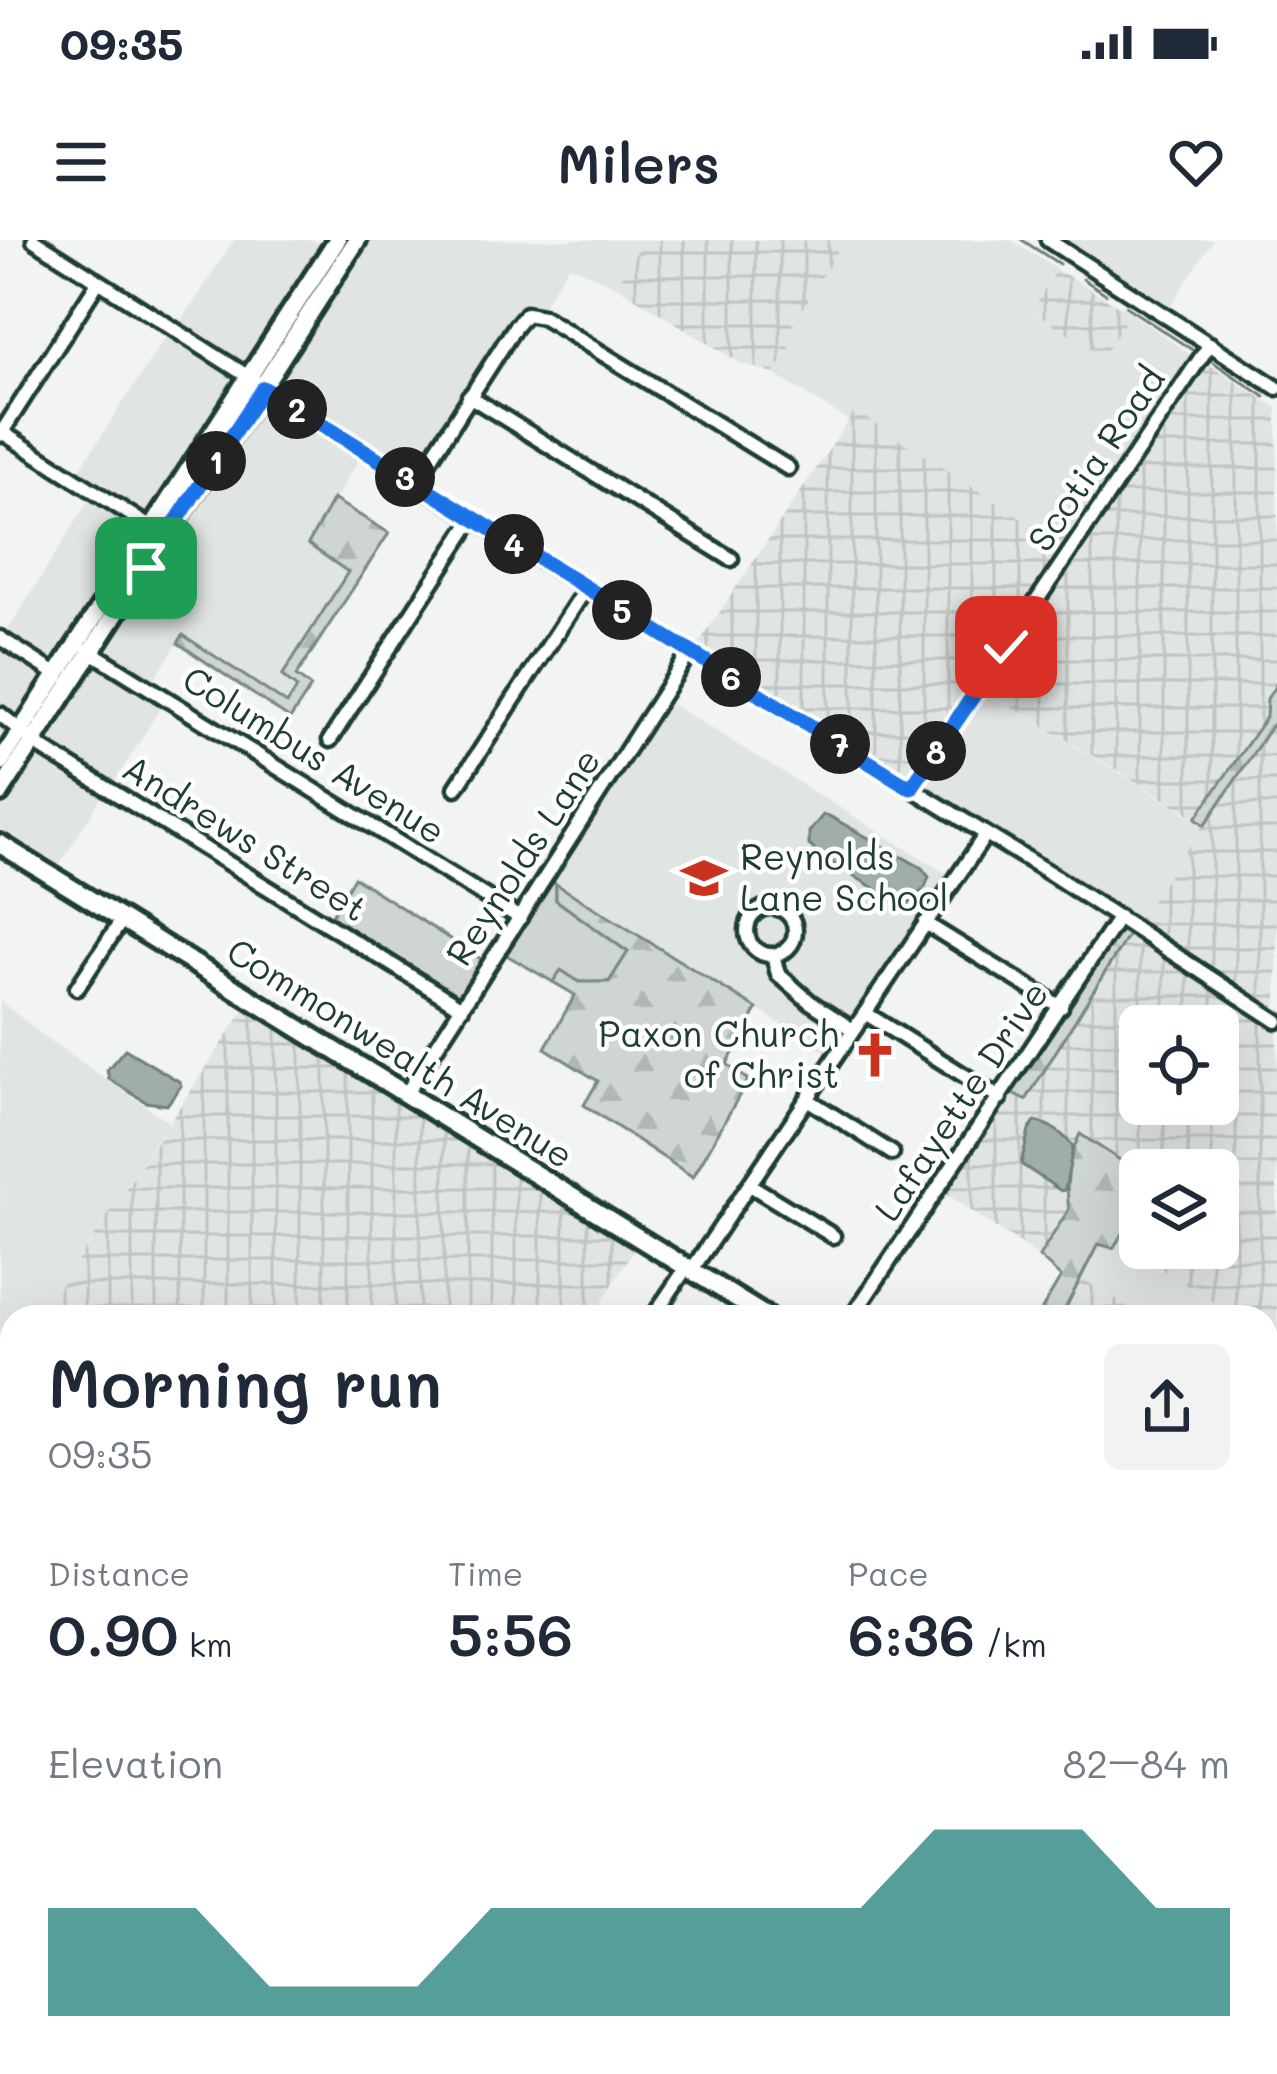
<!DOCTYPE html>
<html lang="en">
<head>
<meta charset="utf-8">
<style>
	body { margin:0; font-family:Mali,sans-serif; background:#f2f2f3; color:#1f2937; height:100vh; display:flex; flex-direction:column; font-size:45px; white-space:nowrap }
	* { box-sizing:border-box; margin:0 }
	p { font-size:39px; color:#747a83 }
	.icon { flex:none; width:66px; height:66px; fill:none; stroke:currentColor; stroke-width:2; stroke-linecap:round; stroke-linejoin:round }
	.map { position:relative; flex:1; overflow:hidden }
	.drawer { position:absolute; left:0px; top:1065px; width:1278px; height:771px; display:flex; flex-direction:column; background:#fff; border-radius:36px 36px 0 0; box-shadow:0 12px 48px #0002 }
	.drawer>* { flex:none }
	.buttons { position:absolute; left:1119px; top:765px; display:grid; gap:24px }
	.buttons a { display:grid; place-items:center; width:120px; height:120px; border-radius:18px; background:#fff; box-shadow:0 12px 48px #0002; font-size:60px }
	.pin { position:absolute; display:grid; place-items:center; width:102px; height:102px; color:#fff; margin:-51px; border-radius:24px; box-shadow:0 6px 18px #0006 }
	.km { position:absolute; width:60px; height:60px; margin:-30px; border-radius:50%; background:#222; color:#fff; font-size:33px; line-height:60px; text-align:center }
	.round { display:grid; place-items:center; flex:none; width:126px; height:126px; border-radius:18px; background:#f2f2f3 }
	.head { display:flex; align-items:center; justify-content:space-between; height:204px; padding:0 48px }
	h1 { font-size:66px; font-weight:600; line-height:90px }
	.figures { display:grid; grid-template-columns:repeat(3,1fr); gap:18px; height:204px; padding:12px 48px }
	.figures div { display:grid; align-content:center }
	.figures b { font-size:60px; font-weight:600 }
	.figures small { font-size:33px; font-weight:400 }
	.figures p { font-size:33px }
	.chart { height:336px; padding:24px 48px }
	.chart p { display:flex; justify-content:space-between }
	.chart svg { width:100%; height:216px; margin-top:12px; fill:#0f766e; opacity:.7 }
	.status { display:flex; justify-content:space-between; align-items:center; height:84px; padding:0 60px; background:#fff; direction:ltr }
	.status svg { height:33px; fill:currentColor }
	header { display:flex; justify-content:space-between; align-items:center; height:156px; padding:0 48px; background:#fff; font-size:54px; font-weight:600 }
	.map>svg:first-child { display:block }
	.built { fill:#e0e4e3; fill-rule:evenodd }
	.industrial { fill:url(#industrial-grid); fill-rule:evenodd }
	.green { fill:#ced5d3; stroke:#768984; stroke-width:3 }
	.forest { fill:url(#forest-firs); stroke:#768984; stroke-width:3 }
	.water { fill:#a1adaa; stroke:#6d807b; stroke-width:3 }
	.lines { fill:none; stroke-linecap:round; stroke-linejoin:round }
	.stream { stroke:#6d807b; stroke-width:3 }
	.minor-casing { stroke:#1f3d34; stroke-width:21 }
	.major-casing { stroke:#1f3d34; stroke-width:26 }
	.minor { stroke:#fff; stroke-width:12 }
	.major { stroke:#fff; stroke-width:16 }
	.route-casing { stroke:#fff; stroke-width:24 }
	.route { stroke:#1a73e8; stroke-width:15 }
	.labels { text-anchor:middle; stroke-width:9; stroke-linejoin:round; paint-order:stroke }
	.street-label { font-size:36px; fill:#1f3d34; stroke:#fff }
	.poi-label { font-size:36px; fill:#1f3d34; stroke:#fff; text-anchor:start }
</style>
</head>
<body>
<div class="status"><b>09:35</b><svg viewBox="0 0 49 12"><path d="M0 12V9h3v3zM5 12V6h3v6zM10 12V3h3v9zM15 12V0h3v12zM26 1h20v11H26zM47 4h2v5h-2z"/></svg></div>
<header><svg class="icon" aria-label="menu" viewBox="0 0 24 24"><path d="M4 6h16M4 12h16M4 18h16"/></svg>Milers<svg class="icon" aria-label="heart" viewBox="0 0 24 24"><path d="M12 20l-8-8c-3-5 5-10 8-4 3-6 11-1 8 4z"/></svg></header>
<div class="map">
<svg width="1277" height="1834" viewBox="0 0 1277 1834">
	<defs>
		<pattern id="industrial-grid" width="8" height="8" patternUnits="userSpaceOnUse" patternTransform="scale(3)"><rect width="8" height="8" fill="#e0e4e3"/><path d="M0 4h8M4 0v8" fill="none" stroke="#c0c4c3"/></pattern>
		<pattern id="forest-firs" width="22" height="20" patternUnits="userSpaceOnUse" patternTransform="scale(3)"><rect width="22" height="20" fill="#ced5d3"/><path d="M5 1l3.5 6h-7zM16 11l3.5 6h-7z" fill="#b0b8b6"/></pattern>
	</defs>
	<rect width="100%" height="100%" fill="#f2f3f3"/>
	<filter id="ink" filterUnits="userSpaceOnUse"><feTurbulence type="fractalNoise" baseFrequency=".00833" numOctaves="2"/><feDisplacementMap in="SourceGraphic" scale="24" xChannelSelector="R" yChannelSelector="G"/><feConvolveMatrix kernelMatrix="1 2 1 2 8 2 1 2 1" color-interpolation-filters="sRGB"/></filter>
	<g filter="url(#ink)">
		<path class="built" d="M234 0H314L325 7 250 125 244 128 178 87Z
			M367 0H644L616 46 569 25 540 70 532 66 524 69 428 211 409 227H400L278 150 276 146Z
			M844 0H1011L1056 29 1032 70 1103 115 1131 73 1195 118 1072 303 1033 280 1029 284 855 172 849 181 774 134 801 91 792 85Z
			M1057 0H1213L1168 70Z
			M169 92 209 119 237 143 0 510V393L5 395 96 249 76 235Z
			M271 161 362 214 309 304 349 332 283 436 298 448 287 465 184 395 150 444 107 416 105 407 265 162Z
			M97 425 164 462 112 546 60 513 48 504 47 497 92 427Z
			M983 450 1205 585 1136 683 929 553 923 546 922 540Z
			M665 460 952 637 832 816 549 639ZM818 579 902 664 825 619 807 599Z
			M41 515 105 551 59 626 0 589V569L34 517Z
			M0 761 50 801 169 882 40 1077H12V1102L0 1094Z
			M1119 1002 1236 1077H1146L1081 1038 1098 1004 1113 1008Z"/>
		<path class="industrial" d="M644 0H844L793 85 801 90 774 134 740 123 616 46Z
			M1056 29 1131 73 1103 116 1032 70Z
			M1204 121 1277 168V443L1267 459 1266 477 1196 578 983 450Z
			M855 171 1029 283 1032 280 1072 303 923 521 912 534 906 535H901L694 410Z
			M1272 485 1277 488V766L1272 770 1136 683Z
			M1131 690 1277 785V1103L1266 1096V1077H1236L1119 1002 1140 969V1008H1218V930H1140V933L1081 895 1073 907 1069 901 1042 882H1035L1021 924 1061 951 1065 950 1069 969 1039 1017 943 952 1009 852 1027 859ZM1140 786H1218V864H1140Z
			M247 766 636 1006 593 1077H40Z
			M1081 1038 1146 1077H1061Z
			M0 1410 12 1415V1537L0 1530Z
			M1277 1412V1607L1266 1600V1414Z
			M0 1542 12 1549V1690L0 1683Z
			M1266 1701 1277 1708V1834H984L990 1824H1266Z
			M28 1824H223L239 1834H21Z
			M283 1824H465L481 1834H299Z
			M532 1824H677L693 1834H513Z
			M810 1824H964L967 1834H803Z"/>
		<path class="green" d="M354 637 487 723 464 758 459 759 329 680Z
			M549 639 556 644V660L628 712 609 742H579L561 731 553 742 503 713Z"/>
		<path class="forest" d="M333 259 389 293 296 436 311 447 290 479 178 403 183 395 287 464 297 448 282 436 348 332 308 304Z
			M1277 443V488L1272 485 1205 585 1196 578 1266 477 1267 459Z
			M556 644 757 769 727 824 748 840 693 937 584 865 598 841 545 808 575 755 553 742 561 730 579 742H609L628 712 556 660Z
			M1117 689 1128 695 1026 860 1009 852 1112 692Z
			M1080 894 1140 933V969L1113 1008 1098 1004 1061 1077H1044L1042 1069 1061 1037 1039 1017 1069 969C1065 944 1068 917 1080 894Z
			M0 1683 12 1690V1824H28L21 1834H12L0 1827Z"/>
		<path class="water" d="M823 575 829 576 922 628 929 637 925 647 908 665 901 664 825 619 809 605V592Z
			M125 809 180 842 181 846 167 865 146 862 109 839 107 830Z
			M1035 882C1048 882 1066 896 1073 907L1065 950 1061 951 1021 924 1029 890Z"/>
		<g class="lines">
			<path class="stream" d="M1022 0 1059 24
				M1083 39 1106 54
				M1125 66 1194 111
				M1210 120 1265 157
				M0 1808 12 1802"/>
			<g class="minor-casing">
				<path id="minor" d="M34 0 415 243 1048 632 1277 781
					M1048 0 1277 148
					M469 156 731 319
					M0 191 156 291
					M0 195 98 42
					M415 243 515 87 526 74 543 77 788 228
					M0 398 59 436
					M88 410 520 678
					M0 474 42 508 462 768
					M330 500 473 279
					M911 547 1210 104
					M456 548 586 348
					M747 691a24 24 0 1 1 48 0a24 24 0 1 1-48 0Z
					M925 683 1061 767
					M773 715 778 734 810 762 853 790
					M77 748 122 680
					M865 773 1000 858
					M406 854 690 412
					M807 859 892 913
					M750 945 833 996
					M691 1031 986 594
					M653 1077 686 1028
					M852 1077 1119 677
					M0 1236 12 1243
					M0 1536 12 1543
					M475 1824 491 1834
					M978 1834 984 1824"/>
			</g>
			<g class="major-casing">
				<path id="major" d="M0 523 337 0
					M0 553 357 0
					M0 604 767 1077
					M1266 1381 1277 1388"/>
			</g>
			<use href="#minor" class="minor"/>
			<use href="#major" class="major"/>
		</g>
	</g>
	<g class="lines" filter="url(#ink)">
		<g class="route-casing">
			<path id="route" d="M146 328 263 148 911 548 1006 407"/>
		</g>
		<use href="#route" class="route"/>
	</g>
	<defs>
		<g id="school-bare" transform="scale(3.6)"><path d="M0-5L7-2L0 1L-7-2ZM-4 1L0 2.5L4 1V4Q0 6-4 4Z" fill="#c8321e" stroke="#fff" stroke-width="2.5" paint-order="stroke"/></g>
		<g id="church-bare" transform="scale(3.6)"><path d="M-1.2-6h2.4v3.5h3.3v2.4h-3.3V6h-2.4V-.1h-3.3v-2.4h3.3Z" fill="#c8321e" stroke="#fff" stroke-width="2.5" paint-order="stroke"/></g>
	</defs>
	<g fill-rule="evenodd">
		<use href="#school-bare" x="704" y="638"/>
		<use href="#church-bare" x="875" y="815"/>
	</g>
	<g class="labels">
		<g class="street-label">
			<text transform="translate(1096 219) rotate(-56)" y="13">Scotia Road</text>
			<text transform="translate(314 515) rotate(32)" y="13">Columbus Avenue</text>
			<text transform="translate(245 598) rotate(32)" y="13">Andrews Street</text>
			<text transform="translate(523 617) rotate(-57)" y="13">Reynolds Lane</text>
			<text transform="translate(400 813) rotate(32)" y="13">Commonwealth Avenue</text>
			<text transform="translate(961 861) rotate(-56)" y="13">Lafayette Drive</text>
		</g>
		<g class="poi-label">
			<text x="740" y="630">Reynolds<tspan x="740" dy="41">Lane School</tspan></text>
			<text x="839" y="807" text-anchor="end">Paxon Church<tspan x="839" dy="41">of Christ</tspan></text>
		</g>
	</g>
</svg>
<div class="buttons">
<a><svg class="icon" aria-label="locate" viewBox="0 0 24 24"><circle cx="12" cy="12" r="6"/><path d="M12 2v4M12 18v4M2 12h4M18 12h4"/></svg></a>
<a><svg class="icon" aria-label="layers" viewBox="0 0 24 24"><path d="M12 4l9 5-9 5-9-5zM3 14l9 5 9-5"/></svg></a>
</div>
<div class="pin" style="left:146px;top:328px;background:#1e9e55"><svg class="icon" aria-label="arrive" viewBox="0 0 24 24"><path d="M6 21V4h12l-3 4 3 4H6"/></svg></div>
<div class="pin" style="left:1006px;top:407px;background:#d93025"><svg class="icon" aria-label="check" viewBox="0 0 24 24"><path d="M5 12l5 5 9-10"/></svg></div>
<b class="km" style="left:216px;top:221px">1</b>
<b class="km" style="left:297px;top:169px">2</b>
<b class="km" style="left:405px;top:237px">3</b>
<b class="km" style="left:514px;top:304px">4</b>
<b class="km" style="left:622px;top:370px">5</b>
<b class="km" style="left:731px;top:437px">6</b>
<b class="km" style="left:840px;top:504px">7</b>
<b class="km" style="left:936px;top:511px">8</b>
<section class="drawer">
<div class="head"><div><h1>Morning run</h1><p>09:35</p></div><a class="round"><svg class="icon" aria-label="share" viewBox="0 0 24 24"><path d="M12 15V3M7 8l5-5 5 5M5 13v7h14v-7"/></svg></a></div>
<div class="figures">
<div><p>Distance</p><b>0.90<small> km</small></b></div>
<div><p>Time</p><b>5:56</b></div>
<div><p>Pace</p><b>6:36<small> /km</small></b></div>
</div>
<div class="chart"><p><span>Elevation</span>82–84 m</p>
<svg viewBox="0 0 160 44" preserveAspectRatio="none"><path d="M0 44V22L10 22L20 22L30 38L40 38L50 38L60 22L70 22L80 22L90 22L100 22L110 22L120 6L130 6L140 6L150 22L160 22V44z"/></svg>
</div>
</section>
</div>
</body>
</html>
